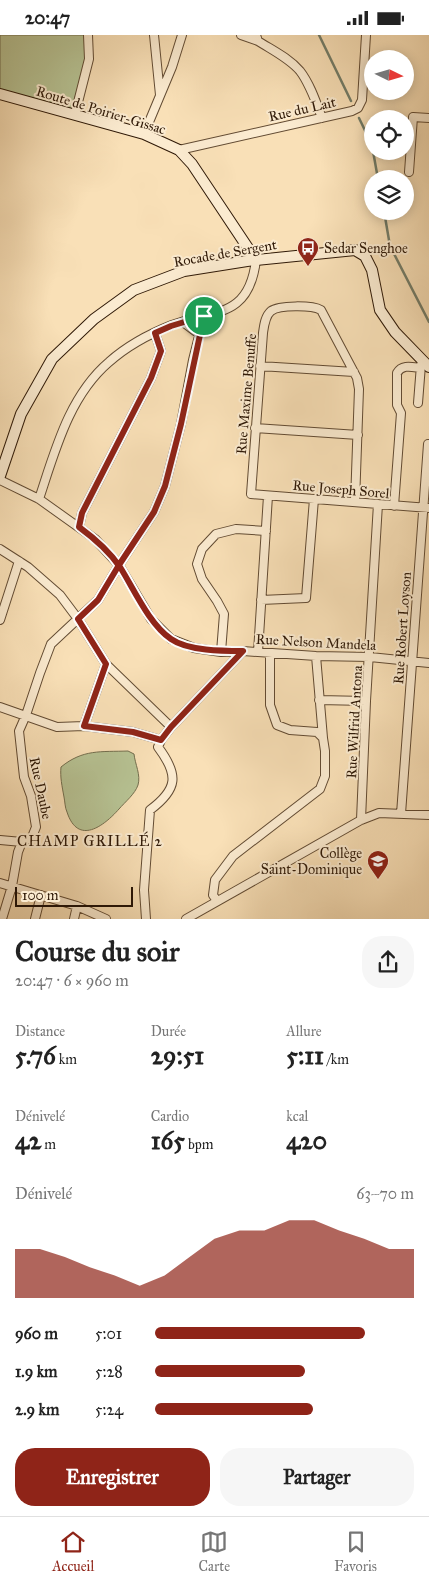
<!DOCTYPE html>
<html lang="fr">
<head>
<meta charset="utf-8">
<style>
	body { margin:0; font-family:"IM FELL Great Primer",serif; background:#f6f6f6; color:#222; height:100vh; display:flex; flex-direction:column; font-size:19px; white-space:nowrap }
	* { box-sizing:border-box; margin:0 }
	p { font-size:16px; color:#767676 }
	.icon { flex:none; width:28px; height:28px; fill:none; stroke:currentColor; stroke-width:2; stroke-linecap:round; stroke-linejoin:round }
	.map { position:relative; height:884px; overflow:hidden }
	.panel { display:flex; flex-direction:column; background:#fff; flex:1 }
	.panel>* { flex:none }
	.needle { width:32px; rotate:95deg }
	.fabs { position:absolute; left:364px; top:15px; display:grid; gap:10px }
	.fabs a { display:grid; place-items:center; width:50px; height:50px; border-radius:50%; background:#fff; box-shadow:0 2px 12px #0003; font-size:25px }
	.scale { position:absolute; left:15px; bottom:12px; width:118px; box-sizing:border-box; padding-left:5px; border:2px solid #2f1907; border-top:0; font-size:14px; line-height:18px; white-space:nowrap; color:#2f1907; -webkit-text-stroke:4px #fbebd0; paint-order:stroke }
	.pin { position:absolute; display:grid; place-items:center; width:42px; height:42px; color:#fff; margin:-21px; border:2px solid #fff; border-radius:50%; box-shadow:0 1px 5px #0007 }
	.round { display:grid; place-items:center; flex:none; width:52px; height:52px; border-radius:20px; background:#f6f6f6 }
	.headline { display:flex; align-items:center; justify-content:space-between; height:85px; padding:0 15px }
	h1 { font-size:28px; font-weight:700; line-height:38px }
	.stats { display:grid; grid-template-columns:repeat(3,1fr); gap:8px; height:85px; padding:5px 15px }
	.stats div { display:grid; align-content:center }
	.stats b { font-size:25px; font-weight:700 }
	.stats small { font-size:14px; font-weight:400 }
	.stats p { font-size:14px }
	.chart { height:140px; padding:10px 15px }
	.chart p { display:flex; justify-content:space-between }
	.chart svg { width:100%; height:90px; margin-top:5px; fill:#8f2418; opacity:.7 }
	.button { display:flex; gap:10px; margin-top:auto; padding:10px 15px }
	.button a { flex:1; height:58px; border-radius:20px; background:#8f2418; color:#fff; font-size:20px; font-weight:700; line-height:58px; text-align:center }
	.button a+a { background:#f6f6f6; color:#222 }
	ul { padding:0 15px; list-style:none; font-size:16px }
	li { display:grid; grid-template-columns:80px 60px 1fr; align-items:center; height:38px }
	li i { height:12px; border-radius:6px; background:#8f2418 }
	.status { display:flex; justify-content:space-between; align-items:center; height:35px; padding:0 25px; background:#fff; direction:ltr }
	.status svg { height:14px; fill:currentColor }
	.tab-bar { display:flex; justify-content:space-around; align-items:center; height:70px; border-top:1px solid #e0e0e0; background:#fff; font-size:14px; color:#767676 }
	.tab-bar a { display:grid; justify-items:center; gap:2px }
	.tab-bar .on { color:#8f2418 }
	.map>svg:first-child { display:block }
	.green { fill:#b7c394; stroke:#736e4e }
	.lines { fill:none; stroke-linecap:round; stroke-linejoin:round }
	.stream { stroke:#727c68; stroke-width:2.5 }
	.minor-casing { stroke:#624b33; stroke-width:10 }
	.secondary-casing { stroke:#2f1907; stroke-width:12 }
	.minor { stroke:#fbebd0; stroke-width:8 }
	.secondary { stroke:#fbebd0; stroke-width:10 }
	.route-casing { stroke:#fff; stroke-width:10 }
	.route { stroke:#8f2418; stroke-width:6 }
	.labels { text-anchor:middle; stroke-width:4; stroke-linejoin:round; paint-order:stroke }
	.street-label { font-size:14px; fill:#2f1907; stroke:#fbebd0 }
	.poi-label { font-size:14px; fill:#2f1907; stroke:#fbebd0; text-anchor:start }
	.neighbourhood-label { font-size:15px; letter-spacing:1px; fill:#2f1907; stroke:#fbebd0 }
</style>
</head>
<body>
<div class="status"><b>20:47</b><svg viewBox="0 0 49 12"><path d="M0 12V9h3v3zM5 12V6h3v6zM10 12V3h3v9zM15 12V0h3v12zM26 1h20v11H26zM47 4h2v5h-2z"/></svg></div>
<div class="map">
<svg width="429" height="884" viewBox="0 0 429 884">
	<rect width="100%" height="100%" fill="#f9e0b7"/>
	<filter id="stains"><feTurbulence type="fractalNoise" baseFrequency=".004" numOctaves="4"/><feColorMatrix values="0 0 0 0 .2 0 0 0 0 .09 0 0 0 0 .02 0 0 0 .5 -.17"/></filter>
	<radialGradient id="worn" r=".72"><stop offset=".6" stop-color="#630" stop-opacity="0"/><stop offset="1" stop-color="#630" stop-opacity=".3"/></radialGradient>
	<path class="green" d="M0 0H85C89 25 78 51 71 75L0 56Z
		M128 716 134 719C135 729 141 740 138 750 135 759 125 767 119 774 104 791 78 811 67 777 65 773 65 767 64 762 62 751 60 742 61 732 83 714 101 717 128 716Z"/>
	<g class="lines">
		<path class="stream" d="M319 0 351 66
			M359 83 372 110V115
			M373 116 378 144
			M384 176 390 211 429 287"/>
		<g class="minor-casing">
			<path id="minor" d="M154 0 160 60
				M241 0 258 6
				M256 0 258 6C272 15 289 23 300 36 310 49 316 67 322 83
				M75 79 89 24 88 0
				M144 99 172 32 182 0
				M179 115 352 76 358 73 362 65 366 0
				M409 137 413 82 429 83
				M183 287 199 299
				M260 331 354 337
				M418 368 421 330
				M255 393 358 400
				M0 445 39 464 95 504 119 530 151 584 171 604 194 613 221 617 243 616 316 621 370 622 429 628
				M39 464C55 416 69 361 109 327 127 311 149 299 172 290 215 275 249 283 256 225
				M355 467 359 354 357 343 321 275C312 270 279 270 271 276 265 281 264 291 263 298L251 459 429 473
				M394 471 401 378 397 370V338C402 329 412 332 420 333
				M79 492 82 478 151 343 161 316 155 298
				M0 514 28 532 60 560 78 584 106 629 171 692
				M261 565 306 563 314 464
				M0 585 19 526
				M221 617 224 579 217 566 202 544 197 529 202 514 216 499 236 494 266 496
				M258 617 268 461
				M316 621 323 703
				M319 665 366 666
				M0 672 57 692 84 691 106 629
				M84 691 133 697 161 705
				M401 779 428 409
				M361 785 366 666 378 469
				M0 805 22 807
				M0 848 77 871 106 884
				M217 866 213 860 215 845 233 821 320 754 325 741V716L323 703 317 697 290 695 277 690 270 670V618
				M2 884 12 851 18 817 22 807 32 802 36 792 31 761 24 742 19 696 26 680 40 638 51 609 98 565 119 530 154 477 165 451 181 389 193 325 204 281
				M35 884 41 860
				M74 884 77 871
				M146 884 144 855 150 775C178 754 179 740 158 712L161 705 171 692 243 616
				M186 884 361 785 379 778 429 780"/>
		</g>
		<g class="secondary-casing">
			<path id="secondary" d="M0 59 144 99 179 115 192 129 256 225
				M0 441 21 379 52 324 94 284 134 255 184 236 247 226 355 215 365 221 372 235 380 275 395 297 429 332"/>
		</g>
		<use href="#minor" class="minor"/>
		<use href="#secondary" class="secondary"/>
	</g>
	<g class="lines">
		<g class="route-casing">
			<path id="route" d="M204 281 181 389 165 451 154 477 119 530 98 565 78 584 106 629 84 691 133 697 161 705 171 692 243 616C223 616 188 616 171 604 149 589 134 554 120 532 109 516 94 503 79 492L82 478 151 343 161 316 155 298 171 291 204 281"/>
		</g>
		<use href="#route" class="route"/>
	</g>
	<defs>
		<g id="bus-pin" transform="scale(1.125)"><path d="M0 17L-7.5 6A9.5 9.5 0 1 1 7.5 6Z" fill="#8f2418" stroke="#fbebd0"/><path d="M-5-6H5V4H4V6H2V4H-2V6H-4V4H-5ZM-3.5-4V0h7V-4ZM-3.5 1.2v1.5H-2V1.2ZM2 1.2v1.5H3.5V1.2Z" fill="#fff"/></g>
		<g id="school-pin" transform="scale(1.125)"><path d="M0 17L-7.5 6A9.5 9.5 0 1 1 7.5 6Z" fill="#8f2418" stroke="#fbebd0"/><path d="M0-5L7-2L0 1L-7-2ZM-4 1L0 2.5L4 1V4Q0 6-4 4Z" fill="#fff"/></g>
	</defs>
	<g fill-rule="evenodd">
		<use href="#bus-pin" x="308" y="213"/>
		<use href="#school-pin" x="378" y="826"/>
	</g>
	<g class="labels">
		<g class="street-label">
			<text transform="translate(302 74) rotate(-13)" y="5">Rue du Lait</text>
			<text transform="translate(101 75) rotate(17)" y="5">Route de Poirier-Gissac</text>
			<text transform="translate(225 218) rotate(-10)" y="5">Rocade de Sergent</text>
			<text transform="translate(246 359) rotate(-85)" y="5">Rue Maxime Benuffe</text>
			<text transform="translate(341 454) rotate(5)" y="5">Rue Joseph Sorel</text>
			<text transform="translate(402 593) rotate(-86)" y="5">Rue Robert Loyson</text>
			<text transform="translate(316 607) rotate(3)" y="5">Rue Nelson Mandela</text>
			<text transform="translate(354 687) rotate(-87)" y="5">Rue Wilfrid Antona</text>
			<text transform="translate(41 753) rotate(78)" y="5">Rue Daube</text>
		</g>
		<g class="poi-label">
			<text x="324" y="218">Sedar Senghoe</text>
			<text x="362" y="823" text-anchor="end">Collège<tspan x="362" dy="16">Saint-Dominique</tspan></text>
		</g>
		<g class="neighbourhood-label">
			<text x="90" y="811">CHAMP GRILLÉ 2</text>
		</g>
	</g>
	<rect width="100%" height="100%" filter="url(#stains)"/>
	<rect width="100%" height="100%" fill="url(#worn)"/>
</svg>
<div class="fabs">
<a><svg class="needle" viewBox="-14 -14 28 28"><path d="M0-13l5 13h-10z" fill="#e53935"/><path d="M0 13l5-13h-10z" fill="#767676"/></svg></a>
<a><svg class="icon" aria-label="locate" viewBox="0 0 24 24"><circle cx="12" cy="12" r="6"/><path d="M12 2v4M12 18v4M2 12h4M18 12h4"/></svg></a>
<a><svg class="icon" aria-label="layers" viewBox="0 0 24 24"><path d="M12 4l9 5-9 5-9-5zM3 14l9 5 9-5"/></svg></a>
</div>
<div class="scale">100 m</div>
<div class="pin" style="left:204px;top:281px;background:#1e9e55"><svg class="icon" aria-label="arrive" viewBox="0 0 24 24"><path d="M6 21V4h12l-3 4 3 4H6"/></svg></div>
</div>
<section class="panel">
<div class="headline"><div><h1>Course du soir</h1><p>20:47 · 6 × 960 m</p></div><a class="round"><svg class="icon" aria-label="share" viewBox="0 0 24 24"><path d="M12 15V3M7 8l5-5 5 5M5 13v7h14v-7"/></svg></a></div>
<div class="stats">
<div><p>Distance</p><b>5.76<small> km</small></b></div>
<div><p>Durée</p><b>29:51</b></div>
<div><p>Allure</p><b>5:11<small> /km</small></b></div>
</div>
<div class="stats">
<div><p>Dénivelé</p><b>42<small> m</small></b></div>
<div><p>Cardio</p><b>165<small> bpm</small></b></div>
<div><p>kcal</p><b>420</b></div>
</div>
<div class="chart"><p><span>Dénivelé</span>63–70 m</p>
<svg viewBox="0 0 160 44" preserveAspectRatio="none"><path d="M0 44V20L10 20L20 24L30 29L40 33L50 38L60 33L70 24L80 15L90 11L100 11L110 6L120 6L130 11L140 15L150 20L160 20V44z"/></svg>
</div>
<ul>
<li><b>960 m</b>5:01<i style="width:81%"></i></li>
<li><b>1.9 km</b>5:28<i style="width:58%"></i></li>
<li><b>2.9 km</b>5:24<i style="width:61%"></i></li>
</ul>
<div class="button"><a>Enregistrer</a><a>Partager</a></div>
</section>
<nav class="tab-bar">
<a class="on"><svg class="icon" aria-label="home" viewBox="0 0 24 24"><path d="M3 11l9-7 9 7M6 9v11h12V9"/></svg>Accueil</a>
<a><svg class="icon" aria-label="map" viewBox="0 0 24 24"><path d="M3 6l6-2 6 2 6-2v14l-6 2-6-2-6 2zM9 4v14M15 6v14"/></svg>Carte</a>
<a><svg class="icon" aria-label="saved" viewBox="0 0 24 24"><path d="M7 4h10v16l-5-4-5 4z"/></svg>Favoris</a>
</nav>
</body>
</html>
